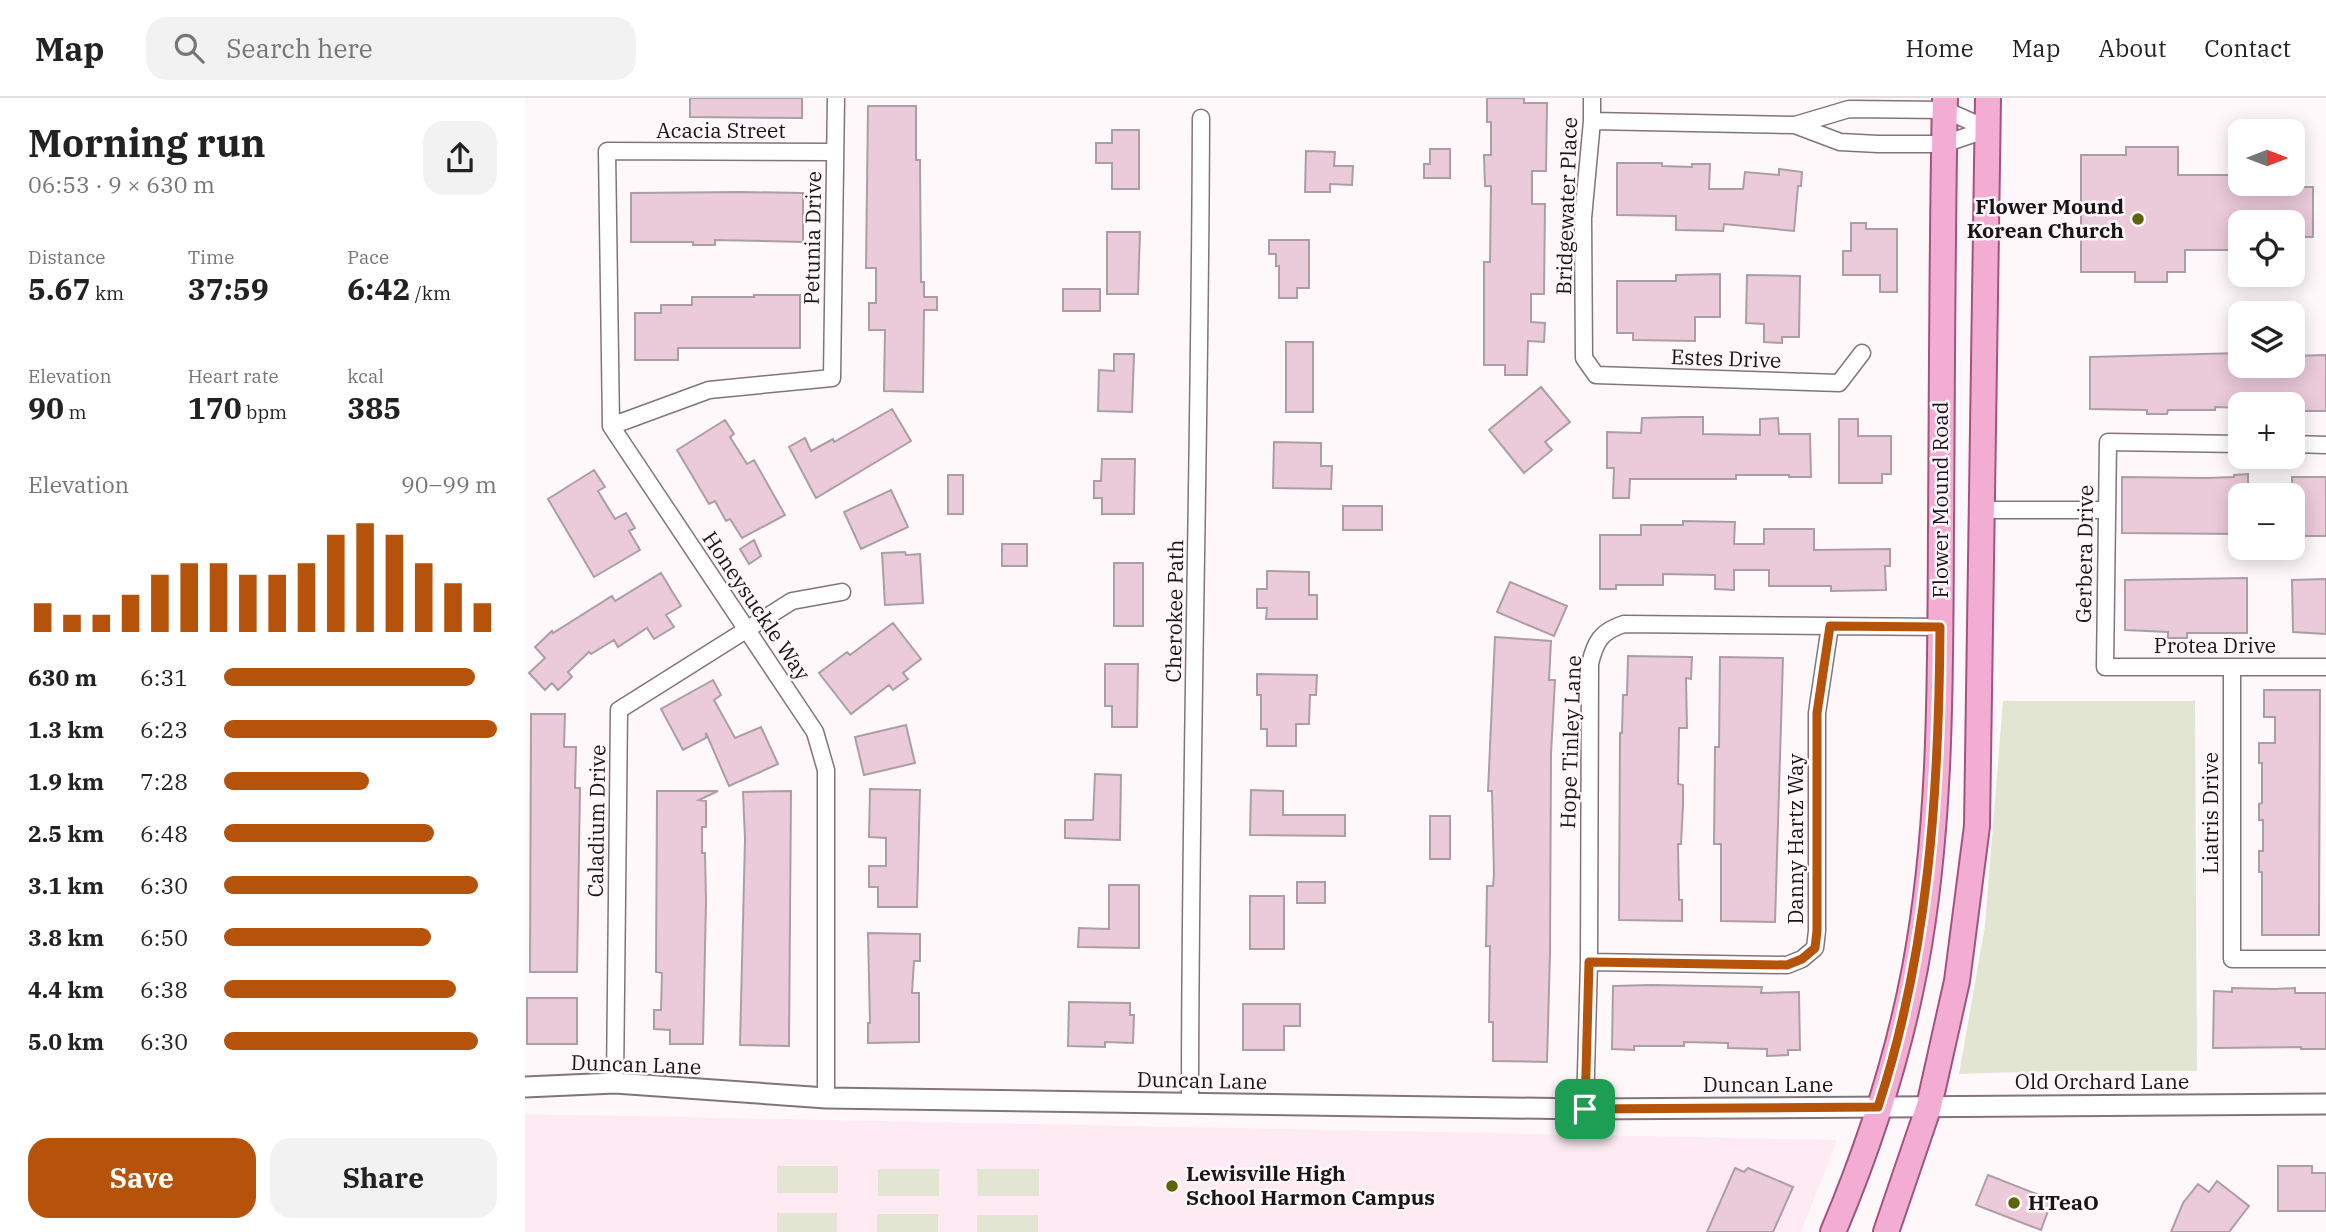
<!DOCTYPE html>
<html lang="en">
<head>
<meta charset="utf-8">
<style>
	body { margin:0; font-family:"IBM Plex Serif",serif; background:#f2f2f2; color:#222; height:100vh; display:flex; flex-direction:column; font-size:26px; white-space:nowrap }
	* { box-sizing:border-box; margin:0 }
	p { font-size:23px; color:#767676 }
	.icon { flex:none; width:38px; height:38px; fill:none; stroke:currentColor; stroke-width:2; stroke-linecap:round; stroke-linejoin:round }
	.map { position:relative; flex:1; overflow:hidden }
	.drawer { display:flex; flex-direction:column; background:#fff; width:525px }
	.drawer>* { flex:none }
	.needle { width:46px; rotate:90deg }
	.buttons { position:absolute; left:1703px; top:21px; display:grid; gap:14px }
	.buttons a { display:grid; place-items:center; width:77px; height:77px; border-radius:14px; background:#fff; box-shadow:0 4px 18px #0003; font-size:35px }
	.pin { position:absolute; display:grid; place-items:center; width:60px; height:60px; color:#fff; margin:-30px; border-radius:14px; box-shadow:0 4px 10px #0006 }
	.round { display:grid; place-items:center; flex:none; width:74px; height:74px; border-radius:21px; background:#f2f2f2 }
	.head { display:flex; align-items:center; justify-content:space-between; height:119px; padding:0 28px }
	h1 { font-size:38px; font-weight:700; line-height:52px }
	.figures { display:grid; grid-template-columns:repeat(3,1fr); gap:10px; height:119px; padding:7px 28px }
	.figures div { display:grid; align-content:center }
	.figures b { font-size:30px; font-weight:700 }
	.figures small { font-size:19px; font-weight:400 }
	.figures p { font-size:19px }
	.chart { height:196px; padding:14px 28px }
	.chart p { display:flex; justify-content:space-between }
	.chart svg { width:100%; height:126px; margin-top:7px; stroke:#b45309; stroke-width:6 }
	.cta { display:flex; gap:14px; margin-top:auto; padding:14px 28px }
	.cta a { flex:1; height:80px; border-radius:21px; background:#b45309; color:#fff; font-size:28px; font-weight:700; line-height:80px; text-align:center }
	.cta a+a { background:#f2f2f2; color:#222 }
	ul { padding:0 28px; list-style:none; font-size:23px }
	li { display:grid; grid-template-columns:112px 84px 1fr; align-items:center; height:52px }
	li i { height:18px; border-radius:9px; background:#b45309 }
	header { display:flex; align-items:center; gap:42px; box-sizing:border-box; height:98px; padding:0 35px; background:#fff; border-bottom:2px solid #e0e0e0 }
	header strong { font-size:33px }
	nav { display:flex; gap:38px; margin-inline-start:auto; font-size:24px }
	.search { width:490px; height:63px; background:#f2f2f2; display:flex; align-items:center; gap:18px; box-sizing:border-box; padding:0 24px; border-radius:21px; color:#767676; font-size:26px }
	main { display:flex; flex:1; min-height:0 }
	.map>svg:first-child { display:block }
	.built { fill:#fdeaf2 }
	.green { fill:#e1e5d2 }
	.building { fill:#ebcada; stroke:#ac9ea5; stroke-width:2 }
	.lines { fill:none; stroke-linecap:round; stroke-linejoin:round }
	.minor-casing { stroke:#82747b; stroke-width:19 }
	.tertiary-casing { stroke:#82747b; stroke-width:23 }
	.primary-casing { stroke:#a2547e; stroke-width:28 }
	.minor { stroke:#fff; stroke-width:16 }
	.tertiary { stroke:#fff; stroke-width:19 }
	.primary { stroke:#f3add3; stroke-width:24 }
	.route-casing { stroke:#fff; stroke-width:14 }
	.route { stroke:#b45309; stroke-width:9 }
	.poi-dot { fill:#5c6609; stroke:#fff8fb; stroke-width:2.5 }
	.labels { text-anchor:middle; stroke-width:5; stroke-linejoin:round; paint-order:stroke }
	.street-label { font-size:21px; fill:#1a1417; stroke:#fff8fb }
	.poi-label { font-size:21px; font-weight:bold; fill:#1a1417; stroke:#fff8fb; text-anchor:start }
</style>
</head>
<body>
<header>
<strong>Map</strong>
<div class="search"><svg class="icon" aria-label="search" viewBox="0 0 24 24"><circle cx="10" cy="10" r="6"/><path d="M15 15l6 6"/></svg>Search here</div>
<nav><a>Home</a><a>Map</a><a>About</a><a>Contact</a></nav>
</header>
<main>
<section class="drawer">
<div class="head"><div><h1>Morning run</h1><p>06:53 · 9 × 630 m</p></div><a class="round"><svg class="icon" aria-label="share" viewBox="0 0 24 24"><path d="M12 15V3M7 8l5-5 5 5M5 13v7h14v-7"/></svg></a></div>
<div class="figures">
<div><p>Distance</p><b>5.67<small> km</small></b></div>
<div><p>Time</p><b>37:59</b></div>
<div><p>Pace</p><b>6:42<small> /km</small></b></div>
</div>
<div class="figures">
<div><p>Elevation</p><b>90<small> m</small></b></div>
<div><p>Heart rate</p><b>170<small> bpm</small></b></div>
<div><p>kcal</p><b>385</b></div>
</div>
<div class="chart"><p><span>Elevation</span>90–99 m</p>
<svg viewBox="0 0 160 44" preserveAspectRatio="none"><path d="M5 44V34M15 44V38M25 44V38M35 44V31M45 44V24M55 44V20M65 44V20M75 44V24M85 44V24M95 44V20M105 44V10M115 44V6M125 44V10M135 44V20M145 44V27M155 44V34"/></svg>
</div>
<ul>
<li><b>630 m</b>6:31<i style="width:92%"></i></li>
<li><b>1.3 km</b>6:23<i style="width:100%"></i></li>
<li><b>1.9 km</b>7:28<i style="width:53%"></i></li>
<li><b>2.5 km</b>6:48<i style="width:77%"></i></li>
<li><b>3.1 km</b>6:30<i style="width:93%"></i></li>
<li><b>3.8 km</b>6:50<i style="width:76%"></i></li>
<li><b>4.4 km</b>6:38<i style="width:85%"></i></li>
<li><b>5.0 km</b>6:30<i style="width:93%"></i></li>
</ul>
<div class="cta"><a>Save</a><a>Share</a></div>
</section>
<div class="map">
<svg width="1801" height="1134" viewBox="0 0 1801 1134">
	<rect width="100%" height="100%" fill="#fff8fb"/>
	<path class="built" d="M0 1016 1312 1042 1276 1134H0Z"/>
	<path class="green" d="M1478 603H1670L1672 973H1528L1434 976 1460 828Z
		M252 1068H313V1095H252Z
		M353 1071H414V1098H353Z
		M452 1071H514V1098H453Z
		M252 1115H312V1134H252Z
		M352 1116H413V1134H352Z
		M452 1117H513V1134H452Z"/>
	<path class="building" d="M165 0H277V20L165 19Z
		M962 0H999V5H1022L1021 73H1007V106H1020L1019 196H1006V224L1020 225 1019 244 1003 243 1002 277H980V267H959V164H965L966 88H960L959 57H966V24H962Z
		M343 8H391V62H395L396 184H399V199H412V212H399L398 294 359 293 360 232H344V205H351V170H341Z
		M587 32H614V91H587V65H571V45H587Z
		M1601 49H1653V77H1715V86H1750V89H1788V139H1770V124H1715V152H1660V174H1642V184H1610V174H1556V57H1601Z
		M905 51H925V80H899V66H905Z
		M781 53 810 54 809 68H828L827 87 805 86V94H780Z
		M1092 65H1137V68L1167 69V66H1185L1184 91H1218L1220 74 1254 77V71L1277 74 1276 88H1273L1269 133 1199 126 1198 133 1151 132V118L1092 117Z
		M215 94 278 95V144L190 142V147H168V144H106V95Z
		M1326 125H1341V131H1372V194H1355V177H1318V153H1326Z
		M582 134H615L613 196H582Z
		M744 142H784V190H772V200H754V168H751V156H744Z
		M1195 176V219H1170V243L1108 242V235H1092V183H1151V177Z
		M1222 177 1275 178 1274 239H1257V245L1239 244V226L1221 225Z
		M538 191H575V213H538Z
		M229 197H275V250H153V262H110V215H136V207H167V199H229Z
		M761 244H788V314H761Z
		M1715 255V268H1768V258L1801 257V313H1768V306H1715V310L1690 309V312H1643L1642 316H1622V312L1565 311V259Z
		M589 256H609L607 314 573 313 574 272 589 273Z
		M1016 289 1045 324 1020 344 1027 352 999 375 964 332Z
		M367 311 386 343 291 400 264 349 280 340 286 353 308 341 309 344Z
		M1158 319H1178V336L1235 337V321L1253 320 1254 336H1285L1286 379H1264V377H1211V381H1105L1104 400H1088L1089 370H1082V334L1116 335 1117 320Z
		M1314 321H1333V338H1366V376H1357V385H1314Z
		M200 322 209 336 205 339 222 366 229 362 260 417 217 440 205 421 201 423 190 403 184 406 152 352Z
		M749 344 796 345V368H807L806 391 748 390Z
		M577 361H610L609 416H577V400H569V383H576Z
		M69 372 80 389 73 393 90 421 101 415 110 430 104 433 115 452 69 479 23 401Z
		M1723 376V397H1715V436L1597 435V379L1681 380 1709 379V377Z
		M423 377H438V416H423Z
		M1767 379H1801V438H1768Z
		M366 392 383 429 336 451 319 414Z
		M818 408H857V432H818Z
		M1158 423 1210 424 1209 446H1239V431H1289V452L1365 451V468H1360L1361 492 1306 493V488H1244V472H1209V492L1190 491V477L1138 476V487H1091V491H1075V437H1116V427H1158Z
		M229 442 236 458 224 466 215 451Z
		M477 446H502V468H477Z
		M380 454 381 457 395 456 398 505 360 507 357 455Z
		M589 465H618V528H589Z
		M742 473 784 474V497H792V521H741L742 510H732V491H742Z
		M136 475 156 508 141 517 149 529 129 541 122 530 93 549 89 542 66 556 64 554 43 574 47 579 33 592 27 585 20 592 4 575 20 560 10 549 27 533 28 535 87 498 90 503Z
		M1722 480V535H1662V540H1643V534L1600 532V482Z
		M1801 481V536L1768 534 1767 482Z
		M985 484 1042 508 1029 538 972 514Z
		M368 525 396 561 378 575 383 581 368 592 364 587 326 616 294 575 322 554 325 557Z
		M970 539 1026 543 1024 582H1030L1026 656 1025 854 1022 964 968 963V924H964L965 848H961L962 788H968L969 776 967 693H963Z
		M1103 558 1167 559 1166 581 1161 580 1162 630H1154L1153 686 1158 687V707L1156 746H1153L1154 802H1157V823L1094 822 1095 635H1097L1098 597H1102Z
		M1195 559 1258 560 1250 824 1196 823V746H1189L1190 649H1194Z
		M580 566H613L612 629H587V608H580Z
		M732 576 792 577 791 597H785L784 626H771V648H742V631H736V597H732Z
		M188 582 196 597 189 602 210 640 236 629 253 666 204 688 181 635V640L158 652 136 611Z
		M1739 592H1795L1794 837H1737V774H1734V753H1738V722H1734V706L1737 705V665H1734V645H1750V619H1739Z
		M6 616H40L39 649H51L50 690H55L52 874H5Z
		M381 627 390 665 339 677 330 639Z
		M570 676 596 677 595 742 540 740V722H568Z
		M345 691 395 692 392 809H353V789H344V768H361V740L344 739Z
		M726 692 758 693V717H820V738L725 737Z
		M132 693H193L174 702 181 703V729H177V755H180L181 803 178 946H145V932L129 931V912H136L137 875 131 874Z
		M266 693 264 948 215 947 220 741 218 694Z
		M905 718H925V761H905Z
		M772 784H800V805H772Z
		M584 787H614V850L553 849 554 830 584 831Z
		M725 798H759V851H725Z
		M343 835 395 836V863H389L387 895H394V944L343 945V925H345Z
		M1127 887 1237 889 1236 895 1274 894 1275 952H1263V957L1242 958V951L1203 950V945L1159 944V948H1109V952L1087 951 1088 888Z
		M1707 890 1751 891 1770 890V895H1801V951H1776V949L1688 950 1689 893 1707 894Z
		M2 900H52V946H2Z
		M544 904 605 905V917H609L608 945 580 944V949L543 948Z
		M718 906H775V928H759V952H718Z
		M1753 1068H1787V1075H1801V1113H1753Z
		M1210 1070 1219 1074 1223 1070 1268 1089 1248 1134H1182Z
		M1463 1077 1527 1102 1516 1132 1451 1107Z
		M1692 1083 1724 1108 1704 1134H1646L1658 1105 1673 1086 1684 1094Z"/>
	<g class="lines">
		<g class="minor-casing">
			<path id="minor" d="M1067 0V23L1058 120 1059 260 1071 277 1314 285 1337 255
				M1067 23 1270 27 1324 11 1420 12 1463 31 1419 46H1353L1315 44 1270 27
				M86 328 184 292 307 280 311 0
				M1715 346 1583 344 1580 569H1801
				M1768 346 1801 347
				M1456 412H1582
				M1707 569V861H1801
				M1064 864 1262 867 1277 861 1290 850 1292 833V615L1305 528
				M90 985 94 612 267 503 317 494
				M301 1000V672L290 634 86 328 82 53 310 54
				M665 1005C665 677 675 349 676 20
				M1060 1011 1064 864 1065 566C1070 544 1076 533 1099 526L1415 529"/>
		</g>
		<g class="tertiary-casing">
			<path id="tertiary" d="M0 989 90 985 301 1000 1060 1011 1801 1006"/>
		</g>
		<g class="primary-casing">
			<path id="primary" d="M1308 1134C1344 1049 1373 960 1390 870 1417 726 1415 579 1416 433 1417 289 1417 144 1420 0
				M1361 1134 1404 1008 1432 883 1452 728 1463 0"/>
		</g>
		<use href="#minor" class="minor"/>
		<use href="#tertiary" class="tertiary"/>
		<use href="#primary" class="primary"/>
	</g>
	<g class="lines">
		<g class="route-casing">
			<path id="route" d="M1305 528 1415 529C1414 692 1404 853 1353 1009L1060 1011 1064 864 1262 867 1277 861 1290 850 1292 833V615Z"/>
		</g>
		<use href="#route" class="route"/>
	</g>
	<g class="poi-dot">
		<circle cx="1613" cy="121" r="7"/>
		<circle cx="647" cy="1088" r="7"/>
		<circle cx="1489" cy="1105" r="7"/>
	</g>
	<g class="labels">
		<g class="street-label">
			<text x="196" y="40">Acacia Street</text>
			<text transform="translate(1042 108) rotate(-88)" y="7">Bridgewater Place</text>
			<text transform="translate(288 140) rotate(-89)" y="7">Petunia Drive</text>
			<text transform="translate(1201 261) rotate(2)" y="7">Estes Drive</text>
			<text transform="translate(1416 402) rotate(-90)" y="7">Flower Mound Road</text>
			<text transform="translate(1560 456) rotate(-89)" y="7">Gerbera Drive</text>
			<text transform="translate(231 508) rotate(56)" y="7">Honeysuckle Way</text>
			<text transform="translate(650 513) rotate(-89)" y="7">Cherokee Path</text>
			<text x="1690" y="555">Protea Drive</text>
			<text transform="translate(1046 644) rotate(-88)" y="7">Hope Tinley Lane</text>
			<text transform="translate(1686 715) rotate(-90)" y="7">Liatris Drive</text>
			<text transform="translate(72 723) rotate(-89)" y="7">Caladium Drive</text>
			<text transform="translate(1271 741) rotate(-90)" y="7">Danny Hartz Way</text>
			<text transform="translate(111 967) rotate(2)" y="7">Duncan Lane</text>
			<text transform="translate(677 983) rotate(1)" y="7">Duncan Lane</text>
			<text x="1577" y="991">Old Orchard Lane</text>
			<text x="1243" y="994">Duncan Lane</text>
		</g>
		<g class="poi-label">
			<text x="1599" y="116" text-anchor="end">Flower Mound<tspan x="1599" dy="24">Korean Church</tspan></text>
			<text x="661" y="1083">Lewisville High<tspan x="661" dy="24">School Harmon Campus</tspan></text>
			<text x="1503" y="1112">HTeaO</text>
		</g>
	</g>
</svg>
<div class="buttons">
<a><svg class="needle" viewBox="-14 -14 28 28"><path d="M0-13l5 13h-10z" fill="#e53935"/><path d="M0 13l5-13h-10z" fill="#767676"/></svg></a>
<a><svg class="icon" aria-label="locate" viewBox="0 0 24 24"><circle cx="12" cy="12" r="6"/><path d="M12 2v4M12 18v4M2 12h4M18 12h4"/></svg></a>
<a><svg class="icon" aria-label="layers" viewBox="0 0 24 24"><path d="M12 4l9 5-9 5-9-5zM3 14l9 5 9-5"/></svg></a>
<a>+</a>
<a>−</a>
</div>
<div class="pin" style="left:1060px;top:1011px;background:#1e9e55"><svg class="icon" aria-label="arrive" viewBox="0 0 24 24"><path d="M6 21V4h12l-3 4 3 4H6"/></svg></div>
</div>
</main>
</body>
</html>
